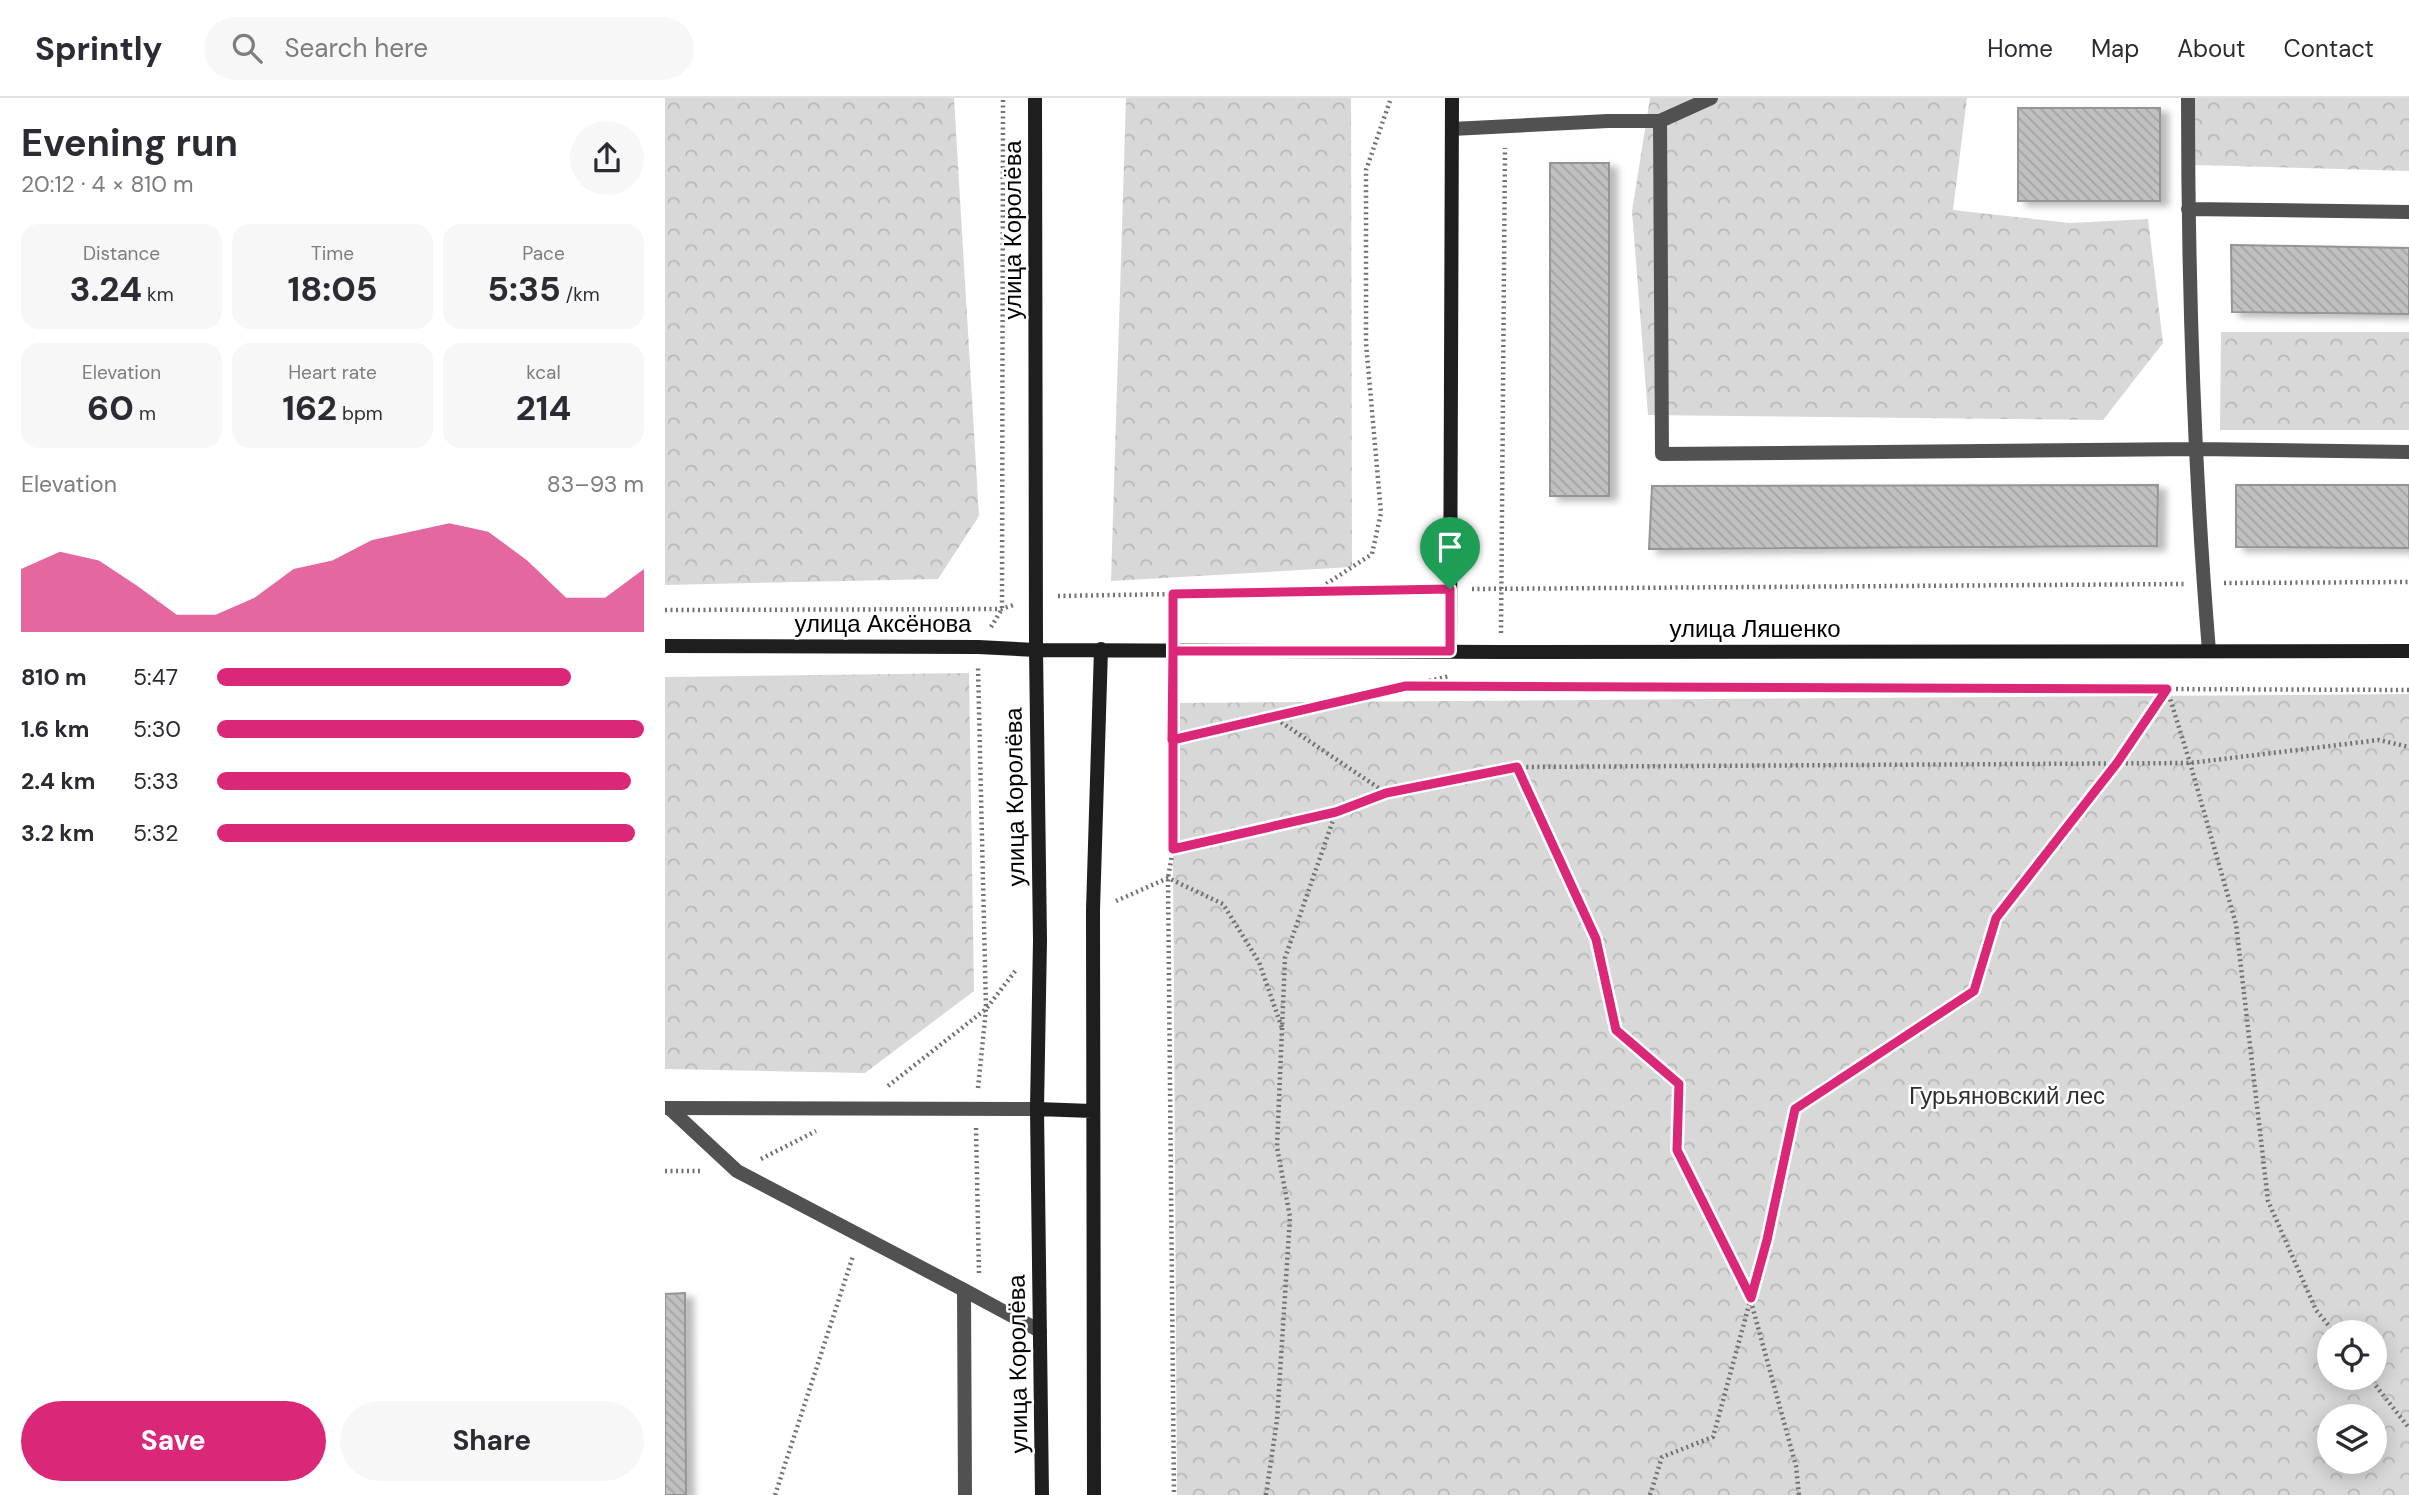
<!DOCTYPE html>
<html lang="en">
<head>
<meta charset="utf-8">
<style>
	body { margin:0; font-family:"DM Sans",sans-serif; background:#f7f7f7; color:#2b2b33; height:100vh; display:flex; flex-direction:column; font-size:26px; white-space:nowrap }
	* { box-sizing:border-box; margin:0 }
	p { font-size:23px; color:#7c7c81 }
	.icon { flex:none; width:38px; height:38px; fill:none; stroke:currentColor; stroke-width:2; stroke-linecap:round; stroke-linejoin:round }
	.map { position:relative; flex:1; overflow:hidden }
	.drawer { display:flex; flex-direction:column; background:#fff; width:665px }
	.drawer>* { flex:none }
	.controls { position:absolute; left:1652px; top:1222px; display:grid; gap:14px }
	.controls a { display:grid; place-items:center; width:70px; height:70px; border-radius:50%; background:#fff; box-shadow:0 4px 18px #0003; font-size:35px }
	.pin { position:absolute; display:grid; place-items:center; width:60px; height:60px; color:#fff; margin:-72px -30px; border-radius:50% 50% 50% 0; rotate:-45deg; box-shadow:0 0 7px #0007 }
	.pin .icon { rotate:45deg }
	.round { display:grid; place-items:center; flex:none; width:74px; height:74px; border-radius:37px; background:#f7f7f7 }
	.summary { display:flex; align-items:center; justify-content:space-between; height:119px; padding:0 21px }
	h1 { font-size:38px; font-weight:700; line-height:52px }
	.metrics { display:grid; grid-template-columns:repeat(3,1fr); gap:10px; height:119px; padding:7px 21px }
	.metrics div { display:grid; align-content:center; border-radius:18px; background:#f7f7f7; text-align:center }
	.metrics b { font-size:35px; font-weight:700 }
	.metrics small { font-size:19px; font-weight:400 }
	.metrics p { font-size:19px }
	.chart { height:196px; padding:14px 21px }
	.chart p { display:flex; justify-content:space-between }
	.chart svg { width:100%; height:126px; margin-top:7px; fill:#db2777; opacity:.7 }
	.cta { display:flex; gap:14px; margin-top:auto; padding:14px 21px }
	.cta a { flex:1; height:80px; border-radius:42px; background:#db2777; color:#fff; font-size:28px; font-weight:700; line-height:80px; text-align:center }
	.cta a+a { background:#f7f7f7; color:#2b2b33 }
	ul { padding:0 21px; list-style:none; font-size:23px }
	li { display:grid; grid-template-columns:112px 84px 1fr; align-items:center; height:52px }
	li i { height:18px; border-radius:9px; background:#db2777 }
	header { display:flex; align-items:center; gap:42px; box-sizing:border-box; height:98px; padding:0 35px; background:#fff; border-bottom:2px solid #e1e1e2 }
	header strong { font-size:33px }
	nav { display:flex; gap:38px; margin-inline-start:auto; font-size:24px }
	.search { width:490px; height:63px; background:#f7f7f7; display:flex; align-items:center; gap:18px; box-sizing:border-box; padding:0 24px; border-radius:38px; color:#7c7c81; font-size:26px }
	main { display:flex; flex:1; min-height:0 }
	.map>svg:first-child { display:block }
	.forest { fill:url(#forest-crowns); fill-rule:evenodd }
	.building { fill:url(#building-back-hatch); stroke:#959595; stroke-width:2; filter:url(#shadow) }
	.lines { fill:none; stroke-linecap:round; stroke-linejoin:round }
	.path { stroke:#737373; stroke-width:4.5; stroke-dasharray:2 3.5; stroke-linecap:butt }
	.service { stroke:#515151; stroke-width:14 }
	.tertiary { stroke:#515151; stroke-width:14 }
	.secondary { stroke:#1e1e1e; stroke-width:14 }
	.route-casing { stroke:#fff; stroke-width:14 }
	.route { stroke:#db2777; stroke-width:9 }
	.labels { text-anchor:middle; stroke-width:5; stroke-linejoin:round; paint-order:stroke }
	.street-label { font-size:24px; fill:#000; stroke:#fff }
	.park-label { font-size:24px; fill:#2f2f2f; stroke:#fff }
</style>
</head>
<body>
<header>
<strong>Sprintly</strong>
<div class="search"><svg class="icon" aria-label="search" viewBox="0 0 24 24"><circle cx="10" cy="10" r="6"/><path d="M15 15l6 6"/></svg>Search here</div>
<nav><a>Home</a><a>Map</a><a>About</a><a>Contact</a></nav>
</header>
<main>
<section class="drawer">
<div class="summary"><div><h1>Evening run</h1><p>20:12 · 4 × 810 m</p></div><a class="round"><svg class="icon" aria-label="share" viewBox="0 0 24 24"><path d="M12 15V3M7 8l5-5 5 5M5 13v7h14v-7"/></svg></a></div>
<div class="metrics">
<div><p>Distance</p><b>3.24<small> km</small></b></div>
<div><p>Time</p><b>18:05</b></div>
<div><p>Pace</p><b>5:35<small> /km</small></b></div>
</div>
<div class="metrics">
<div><p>Elevation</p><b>60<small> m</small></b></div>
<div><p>Heart rate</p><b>162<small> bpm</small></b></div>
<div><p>kcal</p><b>214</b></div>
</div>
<div class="chart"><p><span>Elevation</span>83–93 m</p>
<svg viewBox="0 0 160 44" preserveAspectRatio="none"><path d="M0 44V22L10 16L20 19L30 28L40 38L50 38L60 32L70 22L80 19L90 12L100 9L110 6L120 9L130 19L140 32L150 32L160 22V44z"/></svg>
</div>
<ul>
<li><b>810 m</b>5:47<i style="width:83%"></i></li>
<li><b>1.6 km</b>5:30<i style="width:100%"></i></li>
<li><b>2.4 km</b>5:33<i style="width:97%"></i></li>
<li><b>3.2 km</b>5:32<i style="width:98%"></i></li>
</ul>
<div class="cta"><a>Save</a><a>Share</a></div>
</section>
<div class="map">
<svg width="1744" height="1397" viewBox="0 0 1744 1397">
	<defs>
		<pattern id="forest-crowns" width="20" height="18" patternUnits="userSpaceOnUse" patternTransform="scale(1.75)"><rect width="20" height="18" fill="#d8d8d8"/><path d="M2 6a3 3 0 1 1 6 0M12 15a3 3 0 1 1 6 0" fill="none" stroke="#b8b8b8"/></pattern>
		<pattern id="building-back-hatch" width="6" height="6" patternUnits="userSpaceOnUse" patternTransform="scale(1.75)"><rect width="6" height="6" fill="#c0c0c0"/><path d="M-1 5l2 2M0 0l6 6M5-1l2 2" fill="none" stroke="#a3a3a3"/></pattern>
		<filter id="shadow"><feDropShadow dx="8" dy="4.5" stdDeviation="3.5" flood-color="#0004"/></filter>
	</defs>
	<rect width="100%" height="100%" fill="#fff"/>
	<path class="forest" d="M0 0H289L314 418 273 481 0 487Z
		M461 0H686L687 469 446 483Z
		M985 0H1302L1288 112 1405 125 1483 121 1498 245 1438 322 983 317 967 113Z
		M1528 0H1744V73L1529 67Z
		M1556 234H1744V332H1555Z
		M304 575 309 893 200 975 0 971V579Z
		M1744 596V1397H512L507 605ZM1664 1234H1710V1279H1664ZM1664 1318H1710V1363H1664Z"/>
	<path class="building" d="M1353 10H1495V103H1353Z
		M885 65H944V398H885Z
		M1566 147 1744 150V216L1567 214Z
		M1493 387 1492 448 984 451 987 388Z
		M1571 387H1744V450L1571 449Z
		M20 1195 21 1397H0V1196Z"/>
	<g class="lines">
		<path class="path" d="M1559 485 1744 484
			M807 491 1519 486
			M652 492 707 456 716 415 701 245V72L726 0
			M393 498 508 496
			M0 512 337 511 351 506
			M326 529 337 511 338 0
			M508 533V496L763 491
			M836 535 840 50
			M508 573V751L503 780 509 1397
			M741 588 1744 592
			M1502 591 1525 665 1571 826 1603 1103 1651 1212 1669 1234
			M607 618 721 695 852 669 1525 665 1714 642 1744 649
			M507 642 785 578
			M852 669 931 841 951 932 1014 986 1012 1052 1085 1200 1131 1368 1134 1397
			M508 751 670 714
			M451 803 503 780 558 806 594 864 617 930
			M223 988 321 911 351 872
			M313 990 321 911 313 569
			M311 1030 314 1176
			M96 1061 151 1033
			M0 1073H38
			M1704 1279 1744 1330
			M110 1397 188 1158
			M601 1397 612 1322 625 1119 612 1049 620 860 671 714 721 695
			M985 1397 997 1359 1048 1339 1102 1141 1130 1011 1309 893 1331 820 1452 665 1502 591"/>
		<path class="service" d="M1046 0 995 23 997 356 1532 351 1744 354
			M1523 0C1523 184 1529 370 1544 553
			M787 31 943 23H995
			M1523 111 1744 114
			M4 1010 72 1073 299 1192 300 1397
			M299 1192 375 1233"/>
		<path class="tertiary" d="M0 1010 372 1011"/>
		<path class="secondary" d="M370 0 371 552 375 842 372 1011 377 1397
			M0 548 313 549 371 552 835 554 1744 553
			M785 553 787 0
			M372 1011 427 1013
			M429 1397 428 812 436 551"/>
	</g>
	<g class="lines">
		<g class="route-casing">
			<path id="route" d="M785 491 508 496V751L671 714 721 695 852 669 931 841 951 932 1014 986 1012 1052 1086 1200 1102 1142 1130 1011 1309 893 1331 820 1452 665 1502 591 741 588 507 642 508 553H785V491"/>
		</g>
		<use href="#route" class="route"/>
	</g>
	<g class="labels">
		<g class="street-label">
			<text transform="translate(348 132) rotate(-90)" y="8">улица Королёва</text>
			<text x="218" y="534">улица Аксёнова</text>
			<text x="1090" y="539">улица Ляшенко</text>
			<text transform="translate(350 699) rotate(-91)" y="8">улица Королёва</text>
			<text transform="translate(353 1266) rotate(-91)" y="8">улица Королёва</text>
		</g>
		<g class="park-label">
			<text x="1342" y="1006">Гурьяновский лес</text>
		</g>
	</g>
</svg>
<div class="controls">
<a><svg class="icon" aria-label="locate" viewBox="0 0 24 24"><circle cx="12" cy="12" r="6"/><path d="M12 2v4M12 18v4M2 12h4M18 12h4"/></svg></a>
<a><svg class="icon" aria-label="layers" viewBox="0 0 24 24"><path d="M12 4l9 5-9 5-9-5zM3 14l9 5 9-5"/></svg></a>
</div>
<div class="pin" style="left:785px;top:491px;background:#1e9e55"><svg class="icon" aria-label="arrive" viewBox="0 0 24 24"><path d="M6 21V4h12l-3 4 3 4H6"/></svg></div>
</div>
</main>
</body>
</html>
